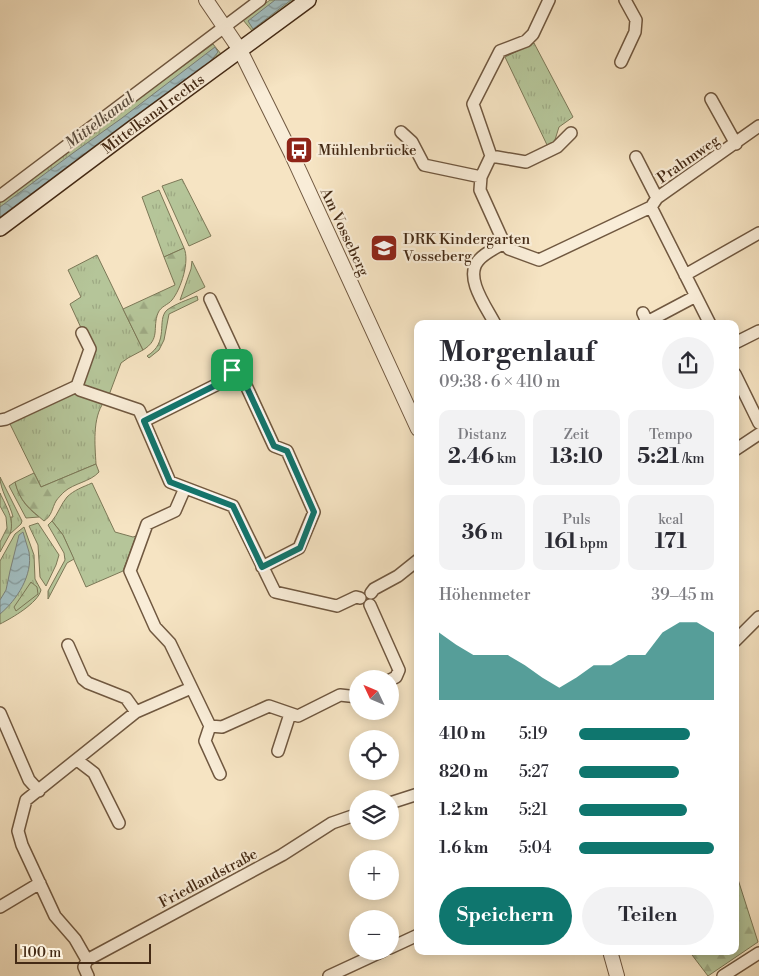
<!DOCTYPE html>
<html lang="de">
<head>
<meta charset="utf-8">
<style>
	body { margin:0; font-family:"Libre Bodoni",serif; background:#f2f2f3; color:#2b2b33; height:100vh; display:flex; flex-direction:column; font-size:19px; white-space:nowrap }
	* { box-sizing:border-box; margin:0 }
	p { font-size:16px; color:#7c7c81 }
	.icon { flex:none; width:28px; height:28px; fill:none; stroke:currentColor; stroke-width:2; stroke-linecap:round; stroke-linejoin:round }
	.map { position:relative; flex:1; overflow:hidden }
	.details { position:absolute; left:414px; top:320px; width:325px; height:635px; display:flex; flex-direction:column; background:#fff; border-radius:10px; box-shadow:0 2px 12px #0003 }
	.details>* { flex:none }
	.needle { width:32px; rotate:314deg }
	.tools { position:absolute; left:349px; top:670px; display:grid; gap:10px }
	.tools a { display:grid; place-items:center; width:50px; height:50px; border-radius:50%; background:#fff; box-shadow:0 2px 12px #0003; font-size:25px }
	.scale { position:absolute; left:15px; bottom:12px; width:136px; box-sizing:border-box; padding-left:5px; border:2px solid #442a15; border-top:0; font-size:14px; line-height:18px; white-space:nowrap; color:#442a15; -webkit-text-stroke:4px #f9edd8; paint-order:stroke }
	.pin { position:absolute; display:grid; place-items:center; width:42px; height:42px; color:#fff; margin:-21px; border-radius:10px; box-shadow:0 2px 8px #0006 }
	.round { display:grid; place-items:center; flex:none; width:52px; height:52px; border-radius:26px; background:#f2f2f3 }
	.overview { display:flex; align-items:center; justify-content:space-between; height:85px; padding:0 25px }
	h1 { font-size:28px; font-weight:800; line-height:38px }
	.stats { display:grid; grid-template-columns:repeat(3,1fr); gap:8px; height:85px; padding:5px 25px }
	.stats div { display:grid; align-content:center; border-radius:10px; background:#f2f2f3; text-align:center }
	.stats b { font-size:21px; font-weight:800 }
	.stats small { font-size:14px; font-weight:400 }
	.stats p { font-size:14px }
	.chart { height:140px; padding:10px 25px }
	.chart p { display:flex; justify-content:space-between }
	.chart svg { width:100%; height:90px; margin-top:5px; fill:#0f766e; opacity:.7 }
	.action { display:flex; gap:10px; margin-top:auto; padding:10px 25px }
	.action a { flex:1; height:58px; border-radius:30px; background:#0f766e; color:#fff; font-size:20px; font-weight:800; line-height:58px; text-align:center }
	.action a+a { background:#f2f2f3; color:#2b2b33 }
	ul { padding:0 25px; list-style:none; font-size:16px }
	li { display:grid; grid-template-columns:80px 60px 1fr; align-items:center; height:38px }
	li i { height:12px; border-radius:6px; background:#0f766e }
	.map>svg:first-child { display:block }
	.grass { fill:url(#grass-tufts); stroke:#7c7857 }
	.forest { fill:url(#forest-firs); stroke:#7c7857 }
	.water { fill:url(#water-waves); stroke:#7c827a }
	.lines { fill:none; stroke-linecap:round; stroke-linejoin:round }
	.minor-casing { stroke:#705840; stroke-width:14 }
	.tertiary-casing { stroke:#705840; stroke-width:16 }
	.secondary-casing { stroke:#442a15; stroke-width:18 }
	.minor { stroke:#f9edd8; stroke-width:11 }
	.tertiary { stroke:#f9edd8; stroke-width:14 }
	.secondary { stroke:#f9edd8; stroke-width:15 }
	.route-casing { stroke:#fff; stroke-width:10 }
	.route { stroke:#0f766e; stroke-width:6 }
	.labels { text-anchor:middle; stroke-width:4.5; stroke-linejoin:round; paint-order:stroke }
	.street-label { font-size:15px; fill:#442a15; stroke:#f9edd8 }
	.poi-label { font-size:15px; fill:#442a15; stroke:#f9edd8; text-anchor:start }
	.water-label { font-size:16px; font-style:italic; fill:#5b4e3f; stroke:#f9edd8 }
</style>
</head>
<body>
<div class="map">
<svg width="759" height="976" viewBox="0 0 759 976">
	<defs>
		<pattern id="grass-tufts" width="24" height="20" patternUnits="userSpaceOnUse" patternTransform="scale(1.25)"><rect width="24" height="20" fill="#b5c599"/><path d="M3 7l-1-3M5 7V3M7 7l1-3M15 17l-1-3M17 17v-4M19 17l1-3" fill="none" stroke="#9da983"/></pattern>
		<pattern id="forest-firs" width="22" height="20" patternUnits="userSpaceOnUse" patternTransform="scale(1.25)"><rect width="22" height="20" fill="#b5c599"/><path d="M5 1l3.5 6h-7zM16 11l3.5 6h-7z" fill="#9da983"/></pattern>
		<pattern id="water-waves" width="16" height="10" patternUnits="userSpaceOnUse" patternTransform="scale(1.25)"><rect width="16" height="10" fill="#a1bcbe"/><path d="M0 5q4-4 8 0t8 0" fill="none" stroke="#859999"/></pattern>
	</defs>
	<rect width="100%" height="100%" fill="#f6e4c3"/>
	<filter id="stains"><feTurbulence type="fractalNoise" baseFrequency=".004" numOctaves="4"/><feColorMatrix values="0 0 0 0 .2 0 0 0 0 .09 0 0 0 0 .02 0 0 0 .5 -.17"/></filter>
	<radialGradient id="worn" r=".72"><stop offset=".6" stop-color="#630" stop-opacity="0"/><stop offset="1" stop-color="#630" stop-opacity=".3"/></radialGradient>
	<path class="grass" d="M270 0H297L253 32 243 20Z
		M534 43 573 117 559 127 554 143 548 147 505 57Z
		M213 44 221 54 217 59 0 224V201Z
		M182 179 211 236 189 246 162 186Z
		M159 190 184 248 164 257 142 197Z
		M97 255 143 350 128 358 121 363 109 395 83 387 82 383 93 350 82 330 70 304 81 297 68 270Z
		M192 261 205 287 180 300 191 269Z
		M71 392 104 402C92 418 95 446 96 464L41 487 9 422Z
		M0 477 22 521 21 524 10 534 11 527V517H13C10 504 0 490 0 477Z
		M15 482C20 499 26 507 39 517L26 518 9 486Z
		M92 483 115 532 133 537 136 536 123 571 86 587 63 535 52 521C58 514 61 504 67 497 74 490 83 487 92 483Z
		M38 523 59 555 56 565 46 586 40 577 38 545 29 526Z
		M24 527 34 555 35 579 41 590C38 603 12 618 0 624V561L15 534Z"/>
	<path class="forest" d="M184 248C190 261 181 289 172 300 168 305 161 306 158 313 152 328 161 339 143 350L123 309 175 285 164 257Z
		M197 296 198 300 169 314 164 340 159 350 149 358 147 356C170 342 156 320 167 310 175 304 187 300 197 296Z
		M96 464 99 472C90 482 74 483 64 492 62 494 58 498 56 501 52 508 52 516 44 521 29 508 20 502 15 482L34 473 41 487Z
		M0 493C6 506 15 520 10 534 7 540 3 546 0 552V542L7 528 6 517 0 506Z
		M52 521 63 535 74 559 67 563 48 599V591L65 560 64 553 48 525Z
		M31 582 37 587 38 594 16 611 14 607Z
		M735 870 758 942 708 976 689 951H735Z"/>
	<path class="water" d="M275 0H291L253 29 248 21Z
		M215 47 218 52 209 63 0 222V207L73 153 122 118Z
		M23 532C25 539 27 545 29 552 33 575 17 600 0 614V600L6 590 10 571 19 535Z"/>
	<g class="lines">
		<g class="minor-casing">
			<path id="minor" d="M549 0 533 34 526 41 500 51 473 104 491 156 481 177 480 190 504 243 509 249 539 260 651 207 710 324
				M621 62 635 32 636 20 625 0
				M711 99 736 144
				M401 132 412 142 424 165 481 177
				M491 156 526 162 557 147 571 133
				M636 157 657 198 653 204
				M0 196 260 0
				M657 198 759 126
				M685 275 759 233
				M210 299 242 368
				M643 313 647 322 696 296
				M495 324C487 308 464 278 478 261 484 253 496 248 504 243
				M82 333 90 349 77 386 80 390 139 410 170 482 233 506 275 592 337 606 356 597 360 598
				M735 343 759 331
				M735 374 759 423
				M243 379 274 446 287 451 314 512 299 548 262 567
				M0 420 6 419 77 386
				M144 421 232 377
				M735 450 759 434
				M185 488 175 511 147 524 130 571 155 627 170 643 210 726 222 727 269 706 298 716 340 695 358 697
				M371 593 374 589 398 576 418 560
				M370 605 399 670 396 677 390 680
				M735 641 759 617
				M68 645 83 679 88 683 126 698 136 712
				M0 713 29 780 39 791
				M210 726 205 741 220 774
				M278 751 290 714
				M77 760 94 773 119 823
				M390 803 418 794
				M0 907 40 883
				M390 948 418 935
				M87 960 75 939 55 916 22 845 18 831 26 800 136 712 191 688
				M88 976 84 967 87 960 282 855 332 823 358 814
				M329 976 383 951
				M723 976 759 953"/>
		</g>
		<g class="tertiary-casing">
			<path id="tertiary" d="M206 0 240 50 292 155 418 429
				M610 951 617 976"/>
		</g>
		<g class="secondary-casing">
			<g id="secondary">
				<path id="s1" d="M0 228 132 129 308 0"/>
			</g>
		</g>
		<use href="#minor" class="minor"/>
		<use href="#tertiary" class="tertiary"/>
		<use href="#secondary" class="secondary"/>
	</g>
	<g class="lines">
		<g class="route-casing">
			<path id="route" d="M239 367C243 368 245 371 245 375L243 379 274 446 287 451 314 512 300 548 262 567 233 506 170 482 144 421 232 377C231 371 233 368 239 367Z"/>
		</g>
		<use href="#route" class="route"/>
	</g>
	<defs>
		<g id="bus-square" transform="scale(1.4375)"><rect x="-9" y="-9" width="18" height="18" rx="4" fill="#8f2418" stroke="#f9edd8"/><path d="M-5-6H5V4H4V6H2V4H-2V6H-4V4H-5ZM-3.5-4V0h7V-4ZM-3.5 1.2v1.5H-2V1.2ZM2 1.2v1.5H3.5V1.2Z" fill="#fff"/></g>
		<g id="school-square" transform="scale(1.4375)"><rect x="-9" y="-9" width="18" height="18" rx="4" fill="#8f2418" stroke="#f9edd8"/><path d="M0-5L7-2L0 1L-7-2ZM-4 1L0 2.5L4 1V4Q0 6-4 4Z" fill="#fff"/></g>
	</defs>
	<g fill-rule="evenodd">
		<use href="#bus-square" x="299" y="150"/>
		<use href="#school-square" x="384" y="248"/>
	</g>
	<g class="labels">
		<g class="street-label">
			<text dy="5" stroke="none"><textPath href="#s1" startOffset="191">Mittelkanal rechts</textPath></text>
			<text transform="translate(688 159) rotate(-35)" y="5">Prahmweg</text>
			<text transform="translate(345 232) rotate(65)" y="5">Am Vosseberg</text>
			<text transform="translate(208 878) rotate(-28)" y="5">Friedlandstraße</text>
		</g>
		<g class="poi-label">
			<text x="318" y="155">Mühlenbrücke</text>
			<text x="403" y="244">DRK Kindergarten<tspan x="403" dy="17">Vosseberg</tspan></text>
		</g>
		<g class="water-label">
			<text transform="translate(99 120) rotate(-37)" y="6">Mittelkanal</text>
		</g>
	</g>
	<rect width="100%" height="100%" filter="url(#stains)"/>
	<rect width="100%" height="100%" fill="url(#worn)"/>
</svg>
<div class="tools">
<a><svg class="needle" viewBox="-14 -14 28 28"><path d="M0-13l5 13h-10z" fill="#e53935"/><path d="M0 13l5-13h-10z" fill="#7c7c81"/></svg></a>
<a><svg class="icon" aria-label="locate" viewBox="0 0 24 24"><circle cx="12" cy="12" r="6"/><path d="M12 2v4M12 18v4M2 12h4M18 12h4"/></svg></a>
<a><svg class="icon" aria-label="layers" viewBox="0 0 24 24"><path d="M12 4l9 5-9 5-9-5zM3 14l9 5 9-5"/></svg></a>
<a>+</a>
<a>−</a>
</div>
<div class="scale">100 m</div>
<div class="pin" style="left:232px;top:370px;background:#1e9e55"><svg class="icon" aria-label="arrive" viewBox="0 0 24 24"><path d="M6 21V4h12l-3 4 3 4H6"/></svg></div>
<section class="details">
<div class="overview"><div><h1>Morgenlauf</h1><p>09:38 · 6 × 410 m</p></div><a class="round"><svg class="icon" aria-label="share" viewBox="0 0 24 24"><path d="M12 15V3M7 8l5-5 5 5M5 13v7h14v-7"/></svg></a></div>
<div class="stats">
<div><p>Distanz</p><b>2.46<small> km</small></b></div>
<div><p>Zeit</p><b>13:10</b></div>
<div><p>Tempo</p><b>5:21<small> /km</small></b></div>
</div>
<div class="stats">
<div><b>36<small> m</small></b></div>
<div><p>Puls</p><b>161<small> bpm</small></b></div>
<div><p>kcal</p><b>171</b></div>
</div>
<div class="chart"><p><span>Höhenmeter</span>39–45 m</p>
<svg viewBox="0 0 160 44" preserveAspectRatio="none"><path d="M0 44V11L10 17L20 22L30 22L40 22L50 27L60 33L70 38L80 33L90 27L100 27L110 22L120 22L130 11L140 6L150 6L160 11V44z"/></svg>
</div>
<ul>
<li><b>410 m</b>5:19<i style="width:82%"></i></li>
<li><b>820 m</b>5:27<i style="width:74%"></i></li>
<li><b>1.2 km</b>5:21<i style="width:80%"></i></li>
<li><b>1.6 km</b>5:04<i style="width:100%"></i></li>
</ul>
<div class="action"><a>Speichern</a><a>Teilen</a></div>
</section>
</div>
</body>
</html>
